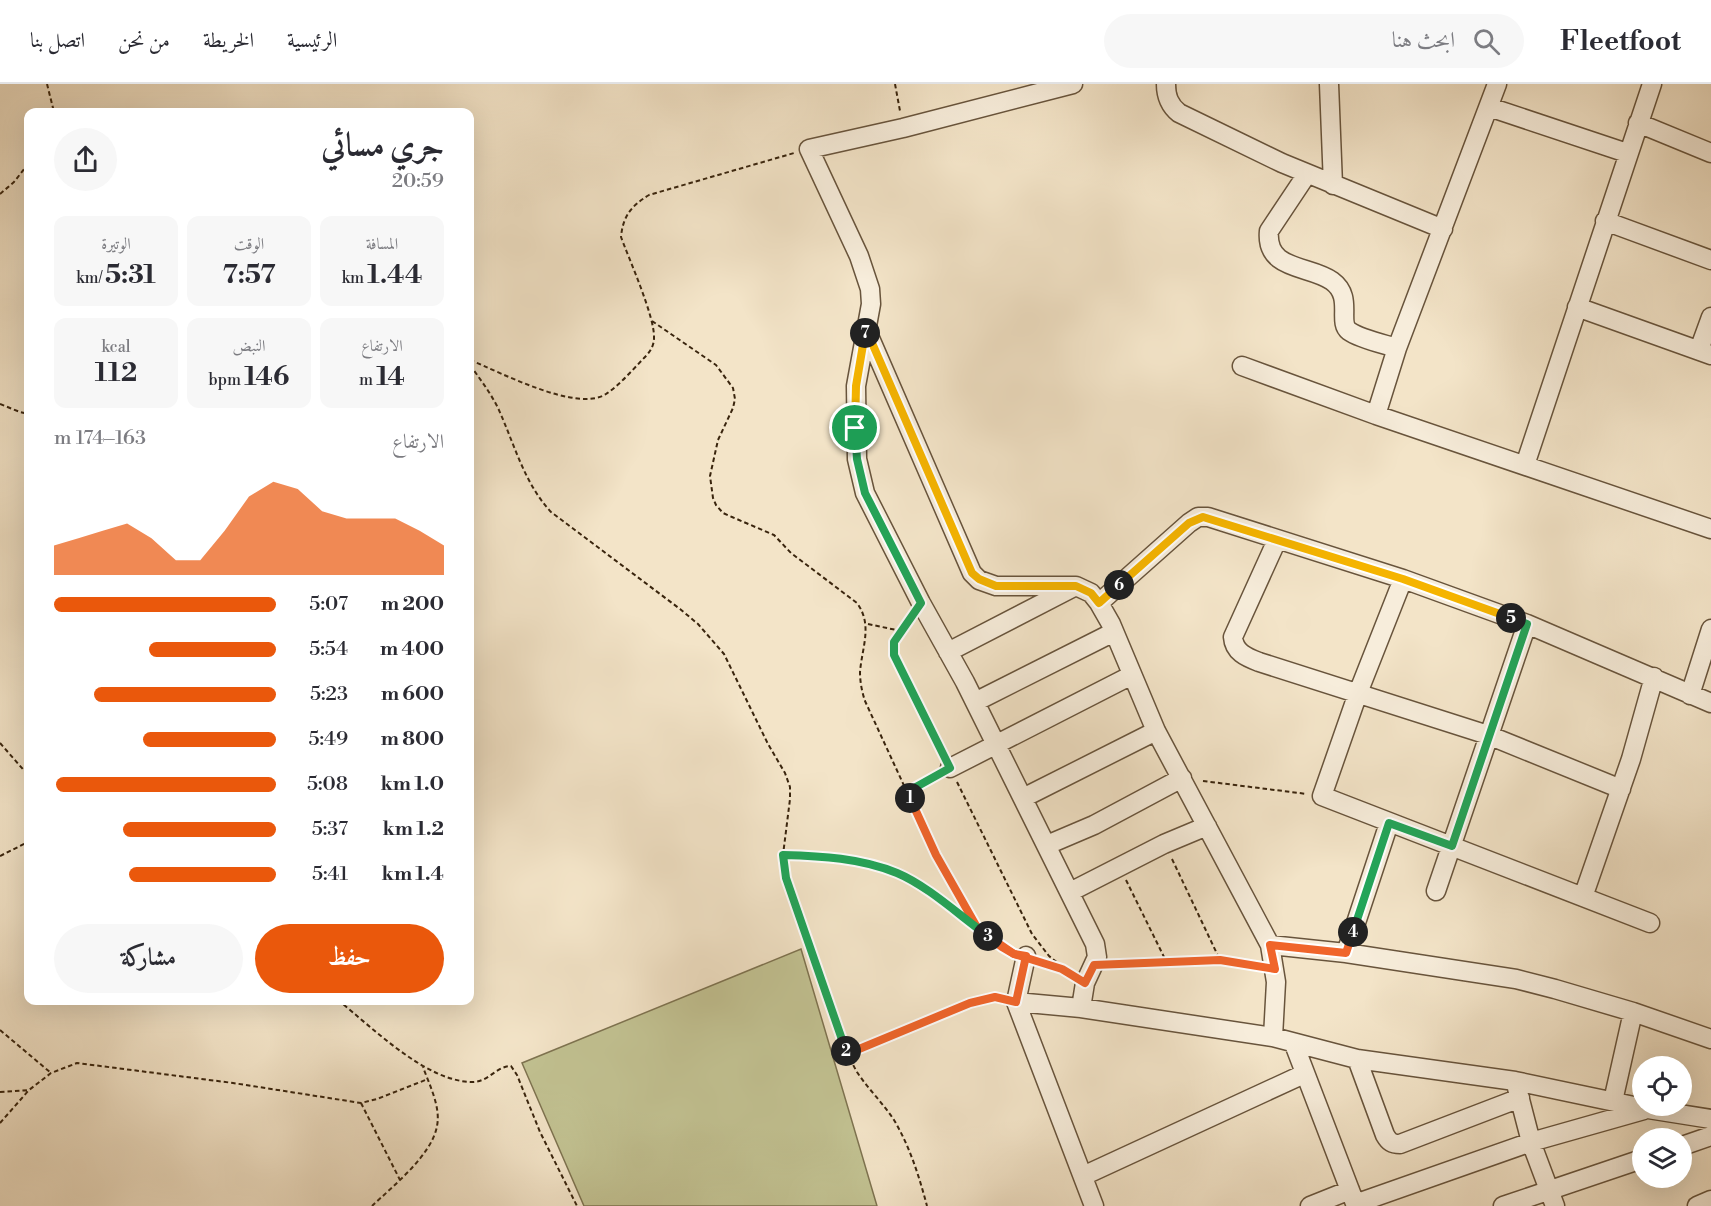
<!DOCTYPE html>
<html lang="ar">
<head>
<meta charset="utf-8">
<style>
	body { margin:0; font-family:"Libre Bodoni",Amiri,serif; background:#f7f7f7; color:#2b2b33; direction:rtl; height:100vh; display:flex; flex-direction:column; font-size:22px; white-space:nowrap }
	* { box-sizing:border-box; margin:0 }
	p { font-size:20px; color:#7c7c81 }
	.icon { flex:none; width:33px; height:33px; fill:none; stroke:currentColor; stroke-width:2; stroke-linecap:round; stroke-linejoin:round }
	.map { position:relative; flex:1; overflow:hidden; direction:ltr }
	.drawer { position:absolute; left:24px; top:24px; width:450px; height:897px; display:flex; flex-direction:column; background:#fff; border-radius:12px; box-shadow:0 6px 24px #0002; direction:rtl }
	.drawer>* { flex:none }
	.tools { position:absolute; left:1632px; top:972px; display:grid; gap:12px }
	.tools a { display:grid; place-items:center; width:60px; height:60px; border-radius:50%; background:#fff; box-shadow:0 6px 24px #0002; font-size:30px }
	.pin { position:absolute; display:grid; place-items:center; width:51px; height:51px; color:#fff; margin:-26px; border:3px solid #fff; border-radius:50%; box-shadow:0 2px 6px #0007 }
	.km { position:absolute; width:30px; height:30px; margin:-15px; border-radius:50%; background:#222; color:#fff; font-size:16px; line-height:30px; text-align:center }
	.round { display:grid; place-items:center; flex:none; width:63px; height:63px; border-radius:32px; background:#f7f7f7 }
	.headline { display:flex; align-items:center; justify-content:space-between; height:102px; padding:0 30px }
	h1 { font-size:33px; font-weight:700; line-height:45px }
	.figures { display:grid; grid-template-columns:repeat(3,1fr); gap:9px; height:102px; padding:6px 30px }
	.figures div { display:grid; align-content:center; border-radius:12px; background:#f7f7f7; text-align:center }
	.figures b { font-size:26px; font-weight:700 }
	.figures small { font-size:16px; font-weight:400 }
	.figures p { font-size:16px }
	.chart { height:168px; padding:12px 30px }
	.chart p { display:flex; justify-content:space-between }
	.chart svg { width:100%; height:108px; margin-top:6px; fill:#ea580c; opacity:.7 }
	.button { display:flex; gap:12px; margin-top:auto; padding:12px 30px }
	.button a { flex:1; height:69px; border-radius:36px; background:#ea580c; color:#fff; font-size:24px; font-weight:700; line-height:69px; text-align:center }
	.button a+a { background:#f7f7f7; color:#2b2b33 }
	ul { padding:0 30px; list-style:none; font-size:20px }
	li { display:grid; grid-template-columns:96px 72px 1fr; align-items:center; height:45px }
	li i { height:15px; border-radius:8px; background:#ea580c }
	header { display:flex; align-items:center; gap:36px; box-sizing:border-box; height:84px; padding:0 30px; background:#fff; border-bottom:2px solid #e1e1e2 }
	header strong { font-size:28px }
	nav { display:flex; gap:33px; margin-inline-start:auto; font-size:21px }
	.search { width:420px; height:54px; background:#f7f7f7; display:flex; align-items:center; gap:15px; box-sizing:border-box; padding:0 21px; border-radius:33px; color:#7c7c81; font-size:22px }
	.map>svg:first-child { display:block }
	.green { fill:#c2c292; stroke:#7e7350; stroke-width:1.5 }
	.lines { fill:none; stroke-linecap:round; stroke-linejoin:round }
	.minor-casing { stroke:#68543c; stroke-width:21 }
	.path { stroke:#39240d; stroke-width:2; stroke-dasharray:4.5 3; stroke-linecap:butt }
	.minor { stroke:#f7eddb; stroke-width:18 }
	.split-1-casing { stroke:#fff; stroke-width:12 }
	.split-2-casing { stroke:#fff; stroke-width:12 }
	.split-3-casing { stroke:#fff; stroke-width:12 }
	.split-4-casing { stroke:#fff; stroke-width:12 }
	.split-5-casing { stroke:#fff; stroke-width:12 }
	.split-6-casing { stroke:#fff; stroke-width:12 }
	.split-7-casing { stroke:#fff; stroke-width:12 }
	.split-8-casing { stroke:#fff; stroke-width:12 }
	.split-1 { stroke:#22a559; stroke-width:8 }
	.split-2 { stroke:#f0652b; stroke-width:8 }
	.split-3 { stroke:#22a559; stroke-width:8 }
	.split-4 { stroke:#f0652b; stroke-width:8 }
	.split-5 { stroke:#22a559; stroke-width:8 }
	.split-6 { stroke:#f5b400; stroke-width:8 }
	.split-7 { stroke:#f5b400; stroke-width:8 }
	.split-8 { stroke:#f5b400; stroke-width:8 }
</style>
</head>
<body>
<header>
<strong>Fleetfoot</strong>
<div class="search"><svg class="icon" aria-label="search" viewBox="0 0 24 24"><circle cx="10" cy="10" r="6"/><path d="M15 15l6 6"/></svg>ابحث هنا</div>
<nav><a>الرئيسية</a><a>الخريطة</a><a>من نحن</a><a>اتصل بنا</a></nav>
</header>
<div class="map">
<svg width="1711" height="1122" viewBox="0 0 1711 1122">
	<rect width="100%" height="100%" fill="#f3e4c8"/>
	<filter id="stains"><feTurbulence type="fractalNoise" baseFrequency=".00333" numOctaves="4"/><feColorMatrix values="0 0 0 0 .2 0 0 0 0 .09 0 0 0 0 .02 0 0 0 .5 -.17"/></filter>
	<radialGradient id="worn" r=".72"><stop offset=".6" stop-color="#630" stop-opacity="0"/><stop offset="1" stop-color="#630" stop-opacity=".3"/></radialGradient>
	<path class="green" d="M801 865 877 1122H584L522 979Z"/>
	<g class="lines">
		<g class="minor-casing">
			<path id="minor" d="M1073 0 903 44 809 65 859 172 870 205 871 220 856 302 857 375 865 409 921 519 965 598 1095 860 1097 873 1085 899 1081 924
				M1166 0C1166 12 1169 21 1179 29L1282 79 1443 145
				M1329 0 1333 101
				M1489 23 1627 69
				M1638 39 1711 69
				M1307 90 1269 147C1265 187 1310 181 1332 197 1354 213 1337 238 1349 247 1360 255 1384 260 1397 264
				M1605 137 1711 176
				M1577 223 1711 271
				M866 245 972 489 979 496 996 502H1076L1091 509 1099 519 1111 540 1156 647 1270 861 1276 898 1273 953
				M1699 266 1711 233
				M1242 282 1376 331 1711 445
				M1376 331 1397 264 1497 0
				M1525 381 1652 0
				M1277 456 1233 553C1234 568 1246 573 1259 578L1488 651 1621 705
				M1403 495 1358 609 1322 712 1650 839
				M1099 519 1189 439 1198 433H1208L1403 495 1527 540 1711 619
				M948 568 1072 504
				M1690 611 1711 545
				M975 618 1114 548
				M950 684 1132 591
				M1023 714 1156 647
				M1047 761 1094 741 1182 694
				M1436 807 1527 540
				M1070 808 1164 760 1207 742
				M1583 813 1631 675 1654 593
				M1270 861 1346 869 1516 895 1555 905 1633 928 1711 955
				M1346 869 1389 739
				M1026 872 1016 918 1094 1122
				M1016 918 1081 924 1273 953 1357 975 1515 997 1648 1025 1711 1035
				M1294 960 1356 1122
				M1357 975 1385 1051C1389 1058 1392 1060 1400 1060L1520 1014
				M1517 1004 1531 1058 1555 1122
				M1613 1017 1633 928
				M1682 1062 1711 1052
				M1083 1092 1304 990
				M1355 1120 1531 1058 1644 1026
				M1310 1122 1350 1106
				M1503 1122 1642 1075
				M1697 1122 1711 1116"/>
		</g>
		<path class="path" d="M47 0 54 28
			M895 0 900 27
			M0 110 14 98 28 80
			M652 237 716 281 733 304 735 315 733 324 718 356 710 392 713 414 716 421 723 429 732 433 774 451 791 469 857 519C873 541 862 563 860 588 860 598 862 608 865 617L936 771 978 845 1011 868
			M470 276C500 288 577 329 606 310 621 300 634 284 647 271 651 266 654 261 654 254 655 233 629 175 621 153 623 132 631 122 649 111L794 69
			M470 281C480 295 490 308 498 324 514 359 524 399 551 428L680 525 698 540 724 570 768 660 785 689 790 703V715L783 771 786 794 840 950C845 963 850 976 857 988 868 1005 883 1019 894 1036 910 1063 919 1092 927 1122
			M0 320 20 328 28 330
			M910 534 894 558V571L943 671
			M868 540 901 547
			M0 659 28 691
			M1203 697 1307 710
			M957 698 1032 850 1049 872 1073 891
			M907 708 936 692
			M784 771C824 772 872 773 907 794 931 808 953 827 975 843
			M0 772 28 758
			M1172 775 1220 876
			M1126 796 1167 879
			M1042 878 1062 885
			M1110 881 1220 876 1257 882
			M338 916C373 944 427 999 474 998 489 997 497 982 511 982L517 991 540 1048 577 1122
			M0 946 51 989
			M847 970C875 958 978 909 1001 915
			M0 1008 29 1006
			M361 1019 400 1096
			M0 1039 29 1006 51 989 77 979 233 999 361 1019 377 1015 428 995
			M372 1122C393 1102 432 1071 437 1042 441 1023 429 1000 423 983"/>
		<use href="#minor" class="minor"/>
	</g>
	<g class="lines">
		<g class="split-1-casing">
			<path id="split-1" d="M855 344 857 375 865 409 921 519 894 558V571L950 684 907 708 910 714"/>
		</g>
		<g class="split-2-casing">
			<path id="split-2" d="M846 967 847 970 970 919 995 913 1016 918 1026 872 1014 870 1002 863 978 845 936 771 910 714"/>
		</g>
		<g class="split-3-casing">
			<path id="split-3" d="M846 967 786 794 783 771C821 772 861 774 897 789 928 802 960 832 988 852"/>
		</g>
		<g class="split-4-casing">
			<path id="split-4" d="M988 852 1014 870 1062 885 1085 899 1094 881 1220 876 1275 885 1270 861 1346 869 1353 848"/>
		</g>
		<g class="split-5-casing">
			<path id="split-5" d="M1353 848 1389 739 1452 762 1527 540 1511 534"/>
		</g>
		<g class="split-6-casing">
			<path id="split-6" d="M1119 501 1189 439 1203 433 1403 495 1511 534"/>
		</g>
		<g class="split-7-casing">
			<path id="split-7" d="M865 249 866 245 972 489 979 495 996 502H1076L1091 509 1099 519 1119 501"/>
		</g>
		<g class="split-8-casing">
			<path id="split-8" d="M855 344 856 302 865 249"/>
		</g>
		<use href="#split-1" class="split-1"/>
		<use href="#split-2" class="split-2"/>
		<use href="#split-3" class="split-3"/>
		<use href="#split-4" class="split-4"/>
		<use href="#split-5" class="split-5"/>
		<use href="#split-6" class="split-6"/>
		<use href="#split-7" class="split-7"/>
		<use href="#split-8" class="split-8"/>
	</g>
	<rect width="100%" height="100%" filter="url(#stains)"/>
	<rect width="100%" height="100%" fill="url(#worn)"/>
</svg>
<div class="tools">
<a><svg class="icon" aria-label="locate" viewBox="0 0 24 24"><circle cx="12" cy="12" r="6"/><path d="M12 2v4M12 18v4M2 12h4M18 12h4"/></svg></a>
<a><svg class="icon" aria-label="layers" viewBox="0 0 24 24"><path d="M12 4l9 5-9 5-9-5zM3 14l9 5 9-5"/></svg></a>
</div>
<div class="pin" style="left:855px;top:344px;background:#1e9e55"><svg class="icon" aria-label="arrive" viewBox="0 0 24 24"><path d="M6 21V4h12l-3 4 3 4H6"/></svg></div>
<b class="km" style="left:910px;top:714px">1</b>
<b class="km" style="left:846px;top:967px">2</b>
<b class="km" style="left:988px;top:852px">3</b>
<b class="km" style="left:1353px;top:848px">4</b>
<b class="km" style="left:1511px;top:534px">5</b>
<b class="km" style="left:1119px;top:501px">6</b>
<b class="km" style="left:865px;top:249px">7</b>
<section class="drawer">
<div class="headline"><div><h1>جري مسائي</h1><p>20:59</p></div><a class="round"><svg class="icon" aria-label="share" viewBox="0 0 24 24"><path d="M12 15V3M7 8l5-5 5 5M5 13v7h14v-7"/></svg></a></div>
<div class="figures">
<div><p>المسافة</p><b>1.44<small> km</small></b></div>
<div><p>الوقت</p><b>7:57</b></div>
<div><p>الوتيرة</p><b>5:31<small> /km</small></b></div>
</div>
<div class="figures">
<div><p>الارتفاع</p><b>14<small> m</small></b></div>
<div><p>النبض</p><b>146<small> bpm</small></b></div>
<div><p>kcal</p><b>112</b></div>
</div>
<div class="chart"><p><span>الارتفاع</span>163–174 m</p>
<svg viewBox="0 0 160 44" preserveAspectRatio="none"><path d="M0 44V32L10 29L20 26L30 23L40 29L50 38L60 38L70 26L80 12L90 6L100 9L110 18L120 21L130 21L140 21L150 26L160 32V44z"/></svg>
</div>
<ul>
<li><b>200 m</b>5:07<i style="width:100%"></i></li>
<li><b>400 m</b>5:54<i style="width:57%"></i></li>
<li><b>600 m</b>5:23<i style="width:82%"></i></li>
<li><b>800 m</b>5:49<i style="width:60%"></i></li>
<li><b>1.0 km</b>5:08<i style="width:99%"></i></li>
<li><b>1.2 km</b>5:37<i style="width:69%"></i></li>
<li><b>1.4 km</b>5:41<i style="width:66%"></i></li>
</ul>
<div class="button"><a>حفظ</a><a>مشاركة</a></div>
</section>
</div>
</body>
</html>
